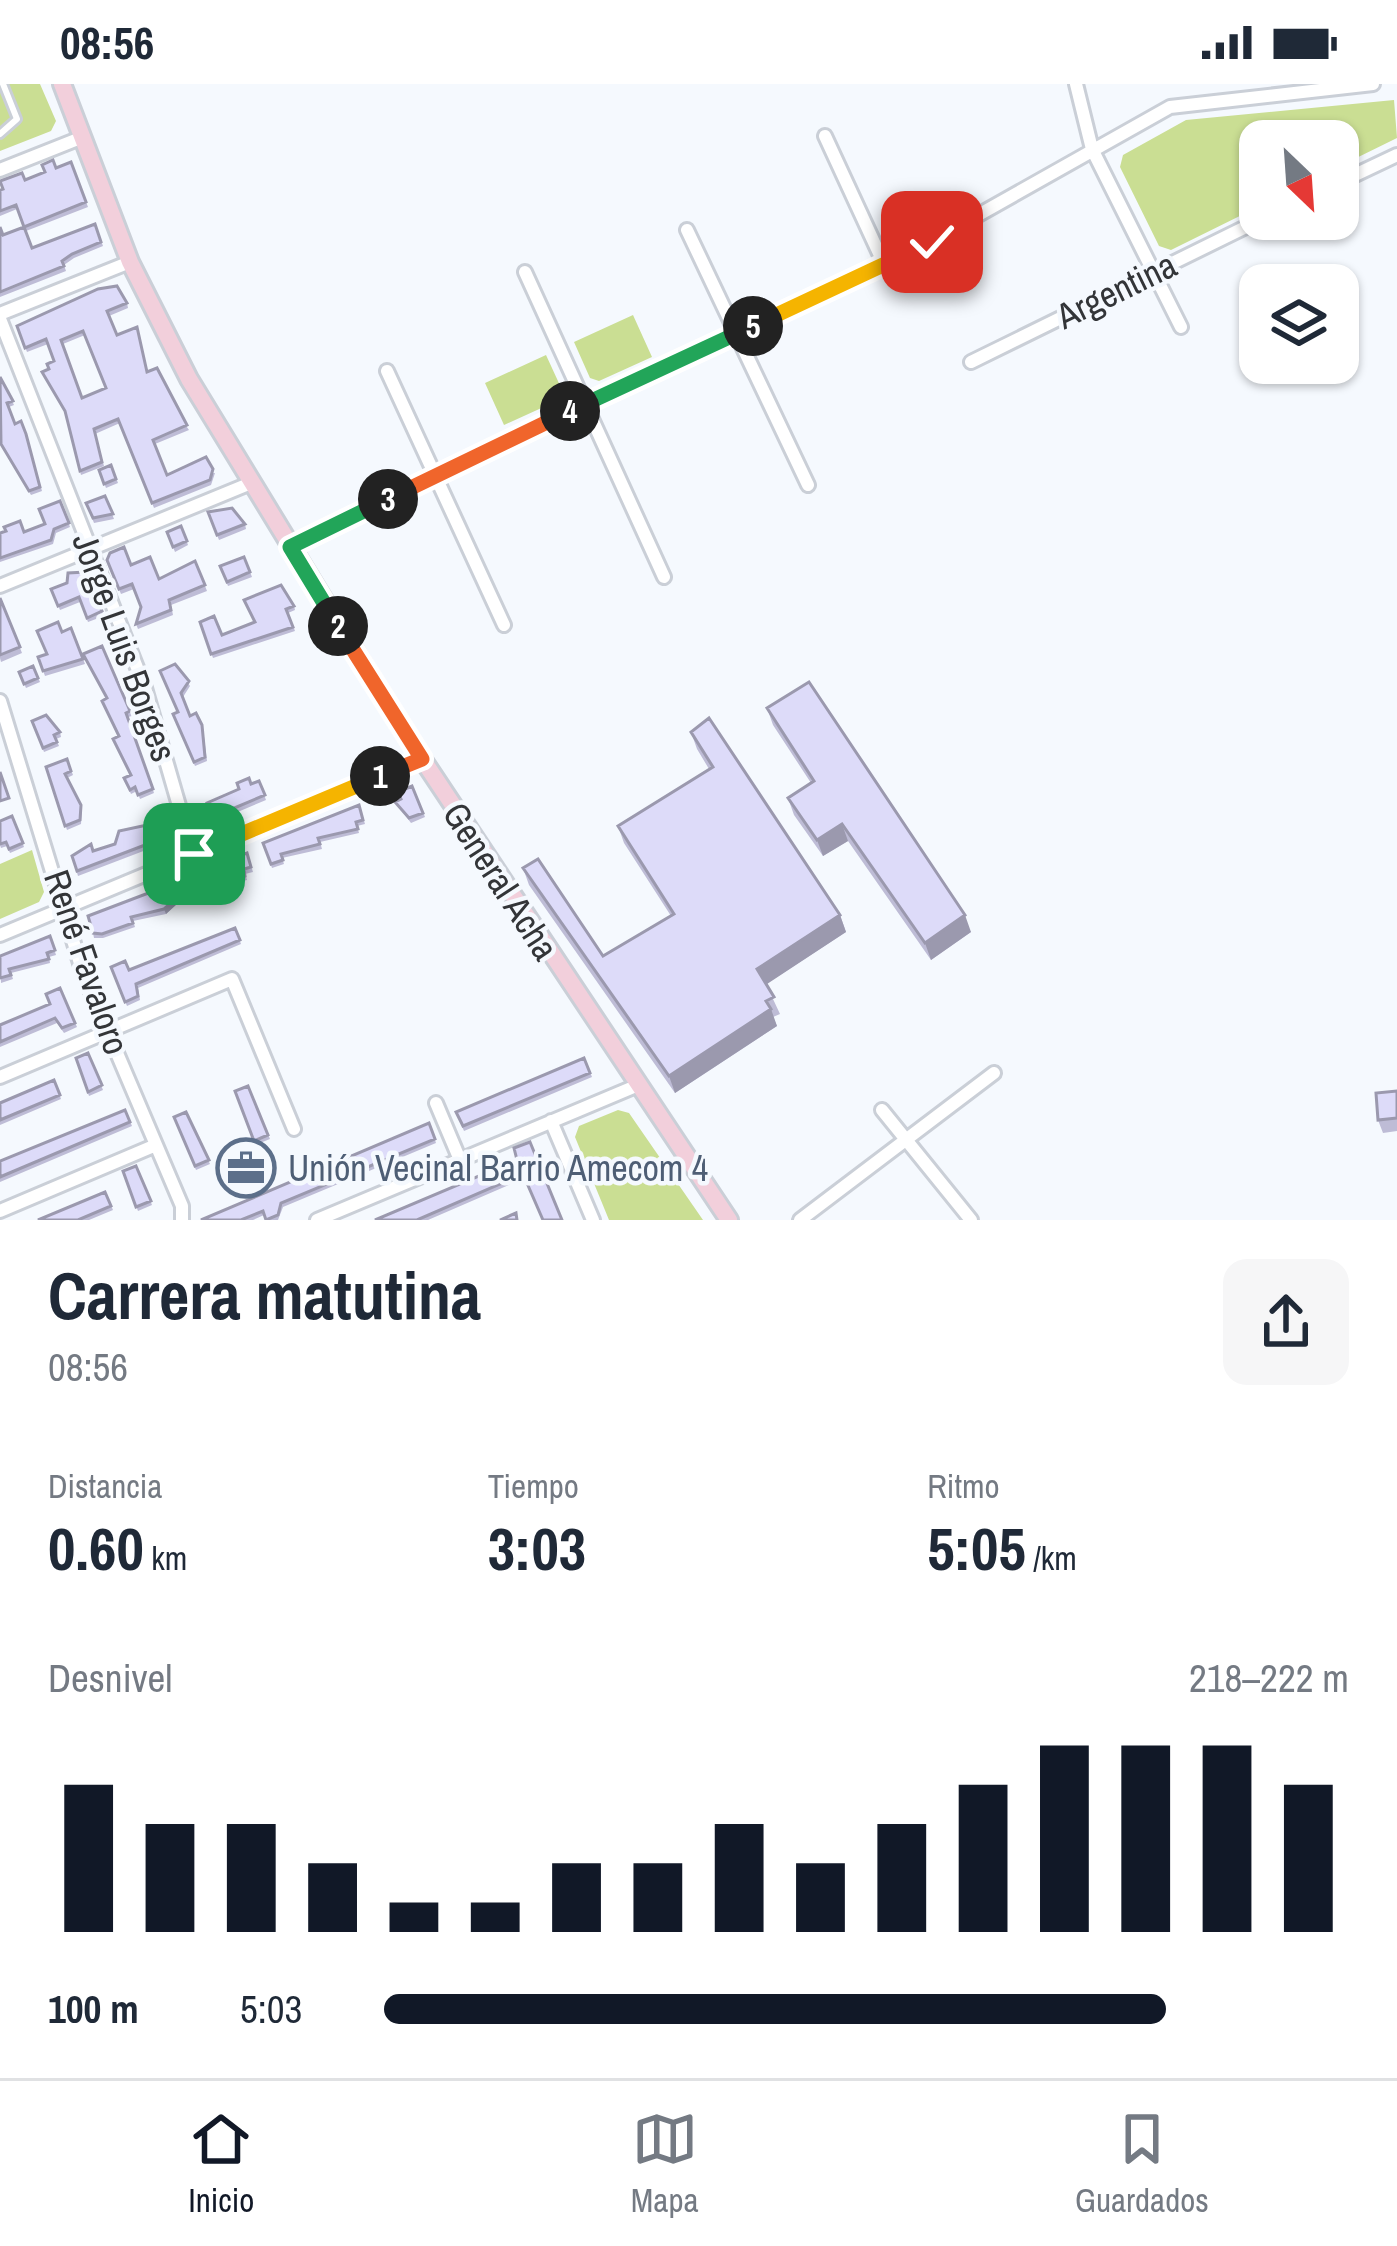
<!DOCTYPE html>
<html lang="es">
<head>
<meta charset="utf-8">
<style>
	body { margin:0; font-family:"Archivo Narrow",sans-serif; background:#f6f6f7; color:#1f2937; height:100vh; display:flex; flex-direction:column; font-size:45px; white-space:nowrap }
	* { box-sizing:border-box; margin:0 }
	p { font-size:39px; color:#747a83 }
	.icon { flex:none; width:66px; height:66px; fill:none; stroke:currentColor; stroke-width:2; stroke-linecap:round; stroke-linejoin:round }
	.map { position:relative; height:1136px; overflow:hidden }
	.drawer { display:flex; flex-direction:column; background:#fff; flex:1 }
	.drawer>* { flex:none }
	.needle { width:78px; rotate:155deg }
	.buttons { position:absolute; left:1239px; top:36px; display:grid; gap:24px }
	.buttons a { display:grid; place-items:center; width:120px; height:120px; border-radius:24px; background:#fff; box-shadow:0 3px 9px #0004; font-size:60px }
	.pin { position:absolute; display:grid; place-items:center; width:102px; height:102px; color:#fff; margin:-51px; border-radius:24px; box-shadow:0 6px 18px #0006 }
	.km { position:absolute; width:60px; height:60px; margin:-30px; border-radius:50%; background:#222; color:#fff; font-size:33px; line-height:60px; text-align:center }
	.round { display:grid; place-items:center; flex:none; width:126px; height:126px; border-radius:24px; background:#f6f6f7 }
	.headline { display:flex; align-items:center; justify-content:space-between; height:204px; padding:0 48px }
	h1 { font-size:66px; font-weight:700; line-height:90px }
	.metrics { display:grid; grid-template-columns:repeat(3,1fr); gap:18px; height:204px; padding:12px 48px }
	.metrics div { display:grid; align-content:center }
	.metrics b { font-size:60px; font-weight:700 }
	.metrics small { font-size:33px; font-weight:400 }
	.metrics p { font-size:33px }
	.chart { height:336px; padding:24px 48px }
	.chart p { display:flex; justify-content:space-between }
	.chart svg { width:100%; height:216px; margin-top:12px; stroke:#111827; stroke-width:6 }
	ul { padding:0 48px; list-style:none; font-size:39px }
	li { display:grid; grid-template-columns:192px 144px 1fr; align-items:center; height:90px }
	li i { height:30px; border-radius:15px; background:#111827 }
	.status { display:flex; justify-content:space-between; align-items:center; height:84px; padding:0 60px; background:#fff; direction:ltr }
	.status svg { height:33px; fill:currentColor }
	.menu { display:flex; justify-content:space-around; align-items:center; height:168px; border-top:3px solid #e0e1e3; background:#fff; font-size:33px; color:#747a83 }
	.menu a { display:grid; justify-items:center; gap:6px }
	.menu .on { color:#111827 }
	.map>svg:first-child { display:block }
	.green { fill:#cade93 }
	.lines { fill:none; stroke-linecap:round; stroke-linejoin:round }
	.lane-casing { stroke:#cacfd7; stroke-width:12 }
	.street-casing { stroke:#cacfd7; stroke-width:18 }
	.secondary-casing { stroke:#cacfd7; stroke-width:22 }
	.lane { stroke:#fff; stroke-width:6 }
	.street { stroke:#fff; stroke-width:12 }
	.secondary { stroke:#f2cfdb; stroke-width:16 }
	.wall { fill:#bebcd6; fill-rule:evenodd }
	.shaded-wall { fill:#9b99ae }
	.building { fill:#dddbf9; stroke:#9b99ae; stroke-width:3; fill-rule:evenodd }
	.split-1-casing { stroke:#fff; stroke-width:24 }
	.split-2-casing { stroke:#fff; stroke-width:24 }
	.split-3-casing { stroke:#fff; stroke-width:24 }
	.split-4-casing { stroke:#fff; stroke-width:24 }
	.split-5-casing { stroke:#fff; stroke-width:24 }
	.split-6-casing { stroke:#fff; stroke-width:24 }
	.split-1 { stroke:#f5b400; stroke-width:15 }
	.split-2 { stroke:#f0652b; stroke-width:15 }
	.split-3 { stroke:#22a559; stroke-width:15 }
	.split-4 { stroke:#f0652b; stroke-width:15 }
	.split-5 { stroke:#22a559; stroke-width:15 }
	.split-6 { stroke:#f5b400; stroke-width:15 }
	.labels { text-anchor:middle; stroke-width:9; stroke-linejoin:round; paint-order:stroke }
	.street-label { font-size:36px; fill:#333538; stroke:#f5f9fe }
	.service-label { font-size:36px; fill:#4e5e75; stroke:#f5f9fe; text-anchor:start }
</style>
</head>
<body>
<div class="status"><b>08:56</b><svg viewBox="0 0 49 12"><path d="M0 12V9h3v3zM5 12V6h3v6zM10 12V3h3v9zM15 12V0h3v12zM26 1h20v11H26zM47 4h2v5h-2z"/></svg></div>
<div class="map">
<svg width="1397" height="1136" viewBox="0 0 1397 1136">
	<rect width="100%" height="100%" fill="#f5f9fe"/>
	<path class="green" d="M0 0H40L56 37 51 47 0 67Z
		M1394 16 1397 54 1338 83V57H1260V122L1171 166 1159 162 1120 83 1123 71 1186 36Z
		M633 231 652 273 599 297 590 294 574 258Z
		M546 271 563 308 559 316 504 341 485 299Z
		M32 766 44 808 39 818 0 835V780Z
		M618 1026 629 1029 703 1136H609L575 1053 579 1042Z"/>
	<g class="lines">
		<g class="lane-casing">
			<path id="lane" d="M0 50 17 35 3 0"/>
		</g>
		<g class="street-casing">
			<path id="street" d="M1076 0 1092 65 1181 243
				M825 52 884 180
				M0 86 83 53
				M1338 99 1397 71
				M687 146 808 401
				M525 188 664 493
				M0 230 130 178
				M0 235 145 604 193 770
				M971 278 1262 135
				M387 287 504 541
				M290 462 932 157 1170 23 1373 0
				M0 502 251 399
				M0 617 83 889 182 1122V1136
				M0 851 422 675
				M0 993 232 895 294 1045
				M436 1019 460 1076
				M882 1026 971 1136
				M551 1037 593 1136
				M0 1127 156 1061
				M317 1136 636 1002
				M800 1136 994 989"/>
		</g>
		<g class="secondary-casing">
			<path id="secondary" d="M62 0 130 178 189 295 403 646 729 1136"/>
		</g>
		<use href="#lane" class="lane"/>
		<use href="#street" class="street"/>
		<use href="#secondary" class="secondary"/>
	</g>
	<path class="wall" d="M71 78 88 123 26 147 32 164 95 140 103 162 74 174 64 181 66 187 0 213V143L3 151 24 143 17 125 0 132V106Z
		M127 219 128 224 109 232 117 251 148 288 189 346 155 360 167 391 215 389 211 401 154 424 120 339 95 350 104 382 81 391 65 329 49 286 54 277 48 260 27 268 17 242ZM85 251 106 304 82 314 63 260Z
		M0 293 14 321 9 323 15 340 21 337 42 407 31 411 3 364Z
		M111 381 118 399 106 404 99 386Z
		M105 412 114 435 94 439 86 419Z
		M60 417 70 443 56 449 53 460 0 478V449L6 447 24 448 45 440Z
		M208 428 245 440 246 445 219 456Z
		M181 442 188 461 175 468 167 448Z
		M244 473 252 493 228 502 220 482Z
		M107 476 131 481 159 495 195 477 207 507 171 521 173 531 138 545 136 540 141 523 134 505 121 510Z
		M86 488 104 532 88 538 80 518 60 526 51 505 67 499Z
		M0 514 22 569 1 578 0 574Z
		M294 522 295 526 288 529 295 547 213 574 200 538 222 551Z
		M71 544 85 580 45 592 38 573 46 570 62 548Z
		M102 562 132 632 128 633 154 709 140 715 137 707 131 710 124 694 130 692 119 653Z
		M175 580 190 602 183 613 190 632 203 645 207 677 195 682 173 630 178 628Z
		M33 582 40 598 26 604 19 588Z
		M767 624 971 848 931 876 848 757 823 772 794 731 788 714 811 699 773 641Z
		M32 637 60 648 61 653 56 655 59 662 44 668Z
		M691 648 840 831 846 848 766 900 780 930 773 933 777 942 675 1009 529 801 523 784 603 872 671 832 624 759 618 742 709 685 697 665Z
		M67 675 73 691 67 694 82 725 81 740 67 746 46 683Z
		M259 697 266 716 214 738 207 719Z
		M412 702 425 733 411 739 395 718 401 715Z
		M359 721 365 740 357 742 359 749 320 758 322 765 282 774 284 780 272 784 263 759Z
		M12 732 24 763 10 769 7 762 1 764 0 761V737Z
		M161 738 167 758 78 792 72 772 115 760Z
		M247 769 253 788 245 790 247 796 208 806 209 812 198 816 188 791Z
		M172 800 178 819 166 830 133 837 135 843 103 854H94L93 849Z
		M235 844 241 860 138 904 140 916 127 922 111 883 129 886Z
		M50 852 56 871 49 873 50 879 11 889 13 895 1 899 0 872Z
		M60 904 77 943 64 949 57 939 0 963V941L50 920Z
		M88 969 103 1006 89 1012 76 974Z
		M584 974 592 993 464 1047 456 1028Z
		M54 996 61 1015 0 1041V1019Z
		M248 1002 270 1055 255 1061 235 1007Z
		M1397 1007V1047L1383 1049 1378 1036Z
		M125 1026 132 1042 0 1098V1077Z
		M186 1028 210 1080 196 1086 174 1033Z
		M429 1039 436 1059 283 1123 278 1136H266L264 1131 253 1136H201Z
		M517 1076 525 1094 428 1136H375Z
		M136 1082 152 1121 138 1127 123 1087Z
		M105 1108 113 1126 89 1136H38Z"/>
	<path class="shaded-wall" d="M842 740 848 757 823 772 817 756Z
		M176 815 178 819 166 830 164 825Z
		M840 831 846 848 764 902 757 885Z
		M965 831 971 848 931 876 925 859Z
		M771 925 777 942 675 1009 669 992Z"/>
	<path class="building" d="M53 76 56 84 71 78 86 118 24 143 16 121 0 127V106L3 105 0 97 22 89 25 96 45 88 42 81Z
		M95 140 101 158 72 170 62 177 64 182 0 208V143L3 151 24 143 32 164Z
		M117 202 127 219 107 227 117 251 137 243 147 288 157 284 187 341 153 356 167 391 206 373 213 385 210 396 152 419 118 335 94 345 102 378 80 387 65 327 42 288 49 285 47 280 54 277 46 255 25 264 17 242 98 205ZM83 247 106 304 82 314 61 256Z
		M0 293 13 317 7 319 15 340 21 337 26 350 40 403 29 407 1 360Z
		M111 381 116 395 104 400 99 386Z
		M105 412 113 430 93 434 86 419Z
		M60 417 69 439 54 445 51 456 0 474V449L6 447 4 443 20 437 24 448 45 440 39 425Z
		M232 424 245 440 217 451 208 428Z
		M181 442 187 457 173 463 167 448Z
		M124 463 131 481 150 473 159 495 195 477 205 501 169 516 171 526 136 540 141 523 132 500 119 505 107 476 110 469Z
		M244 473 250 488 227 498 220 482Z
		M86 488 102 527 87 534 79 513 58 522 51 505 67 499 68 489Z
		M281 501 294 522 286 525 293 543 211 570 200 538 214 532 222 551 255 538 244 516Z
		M0 514 20 563 0 571Z
		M58 538 62 548 71 544 83 575 43 587 38 573 47 570 37 547Z
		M102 562 130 627 126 629 153 705 138 711 135 703 130 706 124 694 131 691 113 655 119 652 102 617 107 614 83 570Z
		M175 580 189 597 181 609 190 632 196 629 202 641 205 673 194 678 173 630 178 628 160 587Z
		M33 582 38 594 24 600 19 588Z
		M809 598 965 831 925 859 842 740 817 756 788 714 814 697 767 624Z
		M46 631 60 648 54 651 57 658 43 664 32 637Z
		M709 634 840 831 757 885 774 913 766 917 771 925 669 992 523 784 538 775 603 872 674 830 618 742 713 683 691 648Z
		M67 675 71 687 65 690 81 721 80 736 65 742 46 683Z
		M0 688 9 714 0 717Z
		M249 694 251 700 259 697 265 711 213 733 207 719 239 705 237 699Z
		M412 702 423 729 409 734 395 718 401 715 398 708Z
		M359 721 363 736 356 738 358 745 318 754 320 760 281 770 283 776 271 780 263 759Z
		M12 732 23 759 9 765 6 758 0 760V737Z
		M161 738 166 753 77 787 72 772 91 760 93 767 115 760 119 747Z
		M247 769 251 783 244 785 245 792 206 801 208 808 196 811 188 791Z
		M172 800 176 815 164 825 131 833 133 839 102 850 93 849 88 832Z
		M235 844 240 856 136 900 138 912 125 918 111 883 125 877 129 886Z
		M50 852 55 866 47 869 49 875 9 885 11 891 0 894V872Z
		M60 904 75 939 62 944 55 934 0 958V941L50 920 46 910Z
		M88 969 102 1001 88 1008 76 974Z
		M584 974 590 989 463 1042 456 1028Z
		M54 996 60 1011 0 1036V1019Z
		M248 1002 268 1051 254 1057 235 1007Z
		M1397 1007V1034L1378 1036 1376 1009Z
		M125 1026 130 1038 0 1093V1077Z
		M186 1028 209 1076 195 1082 174 1033Z
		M429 1039 435 1055 281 1119 278 1131 266 1136 263 1127 241 1136H201Z
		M530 1058 562 1136H543L523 1090 417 1136H375L517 1076 514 1064Z
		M136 1082 151 1117 136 1123 123 1087Z
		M105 1108 111 1122 78 1136H38Z
		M516 1129 517 1136H500Z"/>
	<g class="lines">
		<g class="split-1-casing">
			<path id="split-1" d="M194 770 380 692"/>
		</g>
		<g class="split-2-casing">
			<path id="split-2" d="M338 542 422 675 380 692"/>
		</g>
		<g class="split-3-casing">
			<path id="split-3" d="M338 542 290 463 388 415"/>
		</g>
		<g class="split-4-casing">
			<path id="split-4" d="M388 415 570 327"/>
		</g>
		<g class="split-5-casing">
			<path id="split-5" d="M570 327 753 242"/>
		</g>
		<g class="split-6-casing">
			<path id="split-6" d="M753 242 932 158"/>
		</g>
		<use href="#split-1" class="split-1"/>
		<use href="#split-2" class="split-2"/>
		<use href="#split-3" class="split-3"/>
		<use href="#split-4" class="split-4"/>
		<use href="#split-5" class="split-5"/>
		<use href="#split-6" class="split-6"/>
	</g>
	<defs>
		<g id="office-ring" transform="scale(3)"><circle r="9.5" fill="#f5f9fe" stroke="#5c6f8a" stroke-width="1.5"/><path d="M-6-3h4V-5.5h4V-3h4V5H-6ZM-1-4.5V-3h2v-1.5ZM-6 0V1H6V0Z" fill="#5c6f8a"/></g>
	</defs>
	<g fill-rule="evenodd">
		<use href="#office-ring" x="246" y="1084"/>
	</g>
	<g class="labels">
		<g class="street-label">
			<text transform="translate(1116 206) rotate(-26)" y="13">Argentina</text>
			<text transform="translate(125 563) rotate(70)" y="13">Jorge Luis Borges</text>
			<text transform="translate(501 797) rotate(57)" y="13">General Acha</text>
			<text transform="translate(87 878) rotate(71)" y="13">René Favaloro</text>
		</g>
		<g class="service-label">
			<text x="288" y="1097">Unión Vecinal Barrio Amecom 4</text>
		</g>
	</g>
</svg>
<div class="buttons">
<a><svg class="needle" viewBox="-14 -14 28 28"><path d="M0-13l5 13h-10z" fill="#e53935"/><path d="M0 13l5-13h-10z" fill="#747a83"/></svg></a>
<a><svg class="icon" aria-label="layers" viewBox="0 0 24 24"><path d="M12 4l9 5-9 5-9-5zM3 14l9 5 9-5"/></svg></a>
</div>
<div class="pin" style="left:194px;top:770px;background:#1e9e55"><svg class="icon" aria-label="arrive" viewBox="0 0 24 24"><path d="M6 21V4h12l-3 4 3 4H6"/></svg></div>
<div class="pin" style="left:932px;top:158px;background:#d93025"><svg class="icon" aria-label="check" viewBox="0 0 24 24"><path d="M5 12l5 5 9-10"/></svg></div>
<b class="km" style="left:380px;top:692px">1</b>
<b class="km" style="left:338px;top:542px">2</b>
<b class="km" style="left:388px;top:415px">3</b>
<b class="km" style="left:570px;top:327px">4</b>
<b class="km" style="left:753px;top:242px">5</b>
</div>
<section class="drawer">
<div class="headline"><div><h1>Carrera matutina</h1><p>08:56</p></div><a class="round"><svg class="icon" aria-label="share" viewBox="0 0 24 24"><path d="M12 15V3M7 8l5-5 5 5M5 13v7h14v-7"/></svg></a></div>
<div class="metrics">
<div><p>Distancia</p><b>0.60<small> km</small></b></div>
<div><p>Tiempo</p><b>3:03</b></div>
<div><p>Ritmo</p><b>5:05<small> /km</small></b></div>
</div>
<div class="chart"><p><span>Desnivel</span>218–222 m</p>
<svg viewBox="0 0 160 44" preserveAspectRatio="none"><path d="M5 44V14M15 44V22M25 44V22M35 44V30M45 44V38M55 44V38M65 44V30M75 44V30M85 44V22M95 44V30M105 44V22M115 44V14M125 44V6M135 44V6M145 44V6M155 44V14"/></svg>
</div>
<ul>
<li><b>100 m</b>5:03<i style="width:81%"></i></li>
</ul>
</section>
<nav class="menu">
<a class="on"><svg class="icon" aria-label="home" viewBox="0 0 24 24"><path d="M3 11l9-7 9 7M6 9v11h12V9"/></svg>Inicio</a>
<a><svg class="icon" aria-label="map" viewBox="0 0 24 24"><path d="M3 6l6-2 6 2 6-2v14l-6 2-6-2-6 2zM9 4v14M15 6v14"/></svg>Mapa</a>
<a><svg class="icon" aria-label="saved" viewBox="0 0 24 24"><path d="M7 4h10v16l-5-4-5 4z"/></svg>Guardados</a>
</nav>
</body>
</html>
